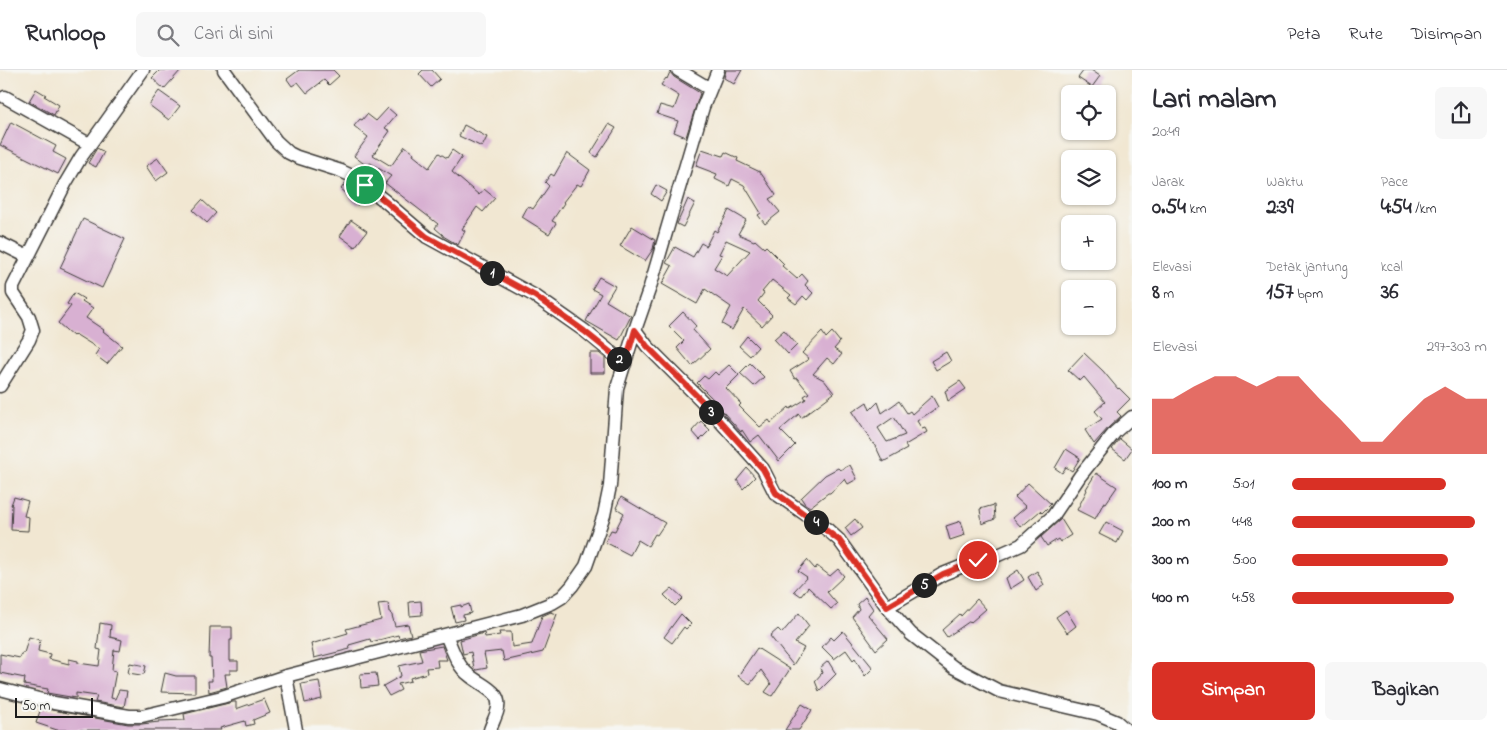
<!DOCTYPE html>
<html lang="id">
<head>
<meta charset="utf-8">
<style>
	body { margin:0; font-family:"Indie Flower",sans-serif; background:#f7f7f7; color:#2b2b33; height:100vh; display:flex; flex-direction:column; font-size:19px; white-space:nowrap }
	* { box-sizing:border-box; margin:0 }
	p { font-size:16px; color:#7c7c81 }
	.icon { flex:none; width:28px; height:28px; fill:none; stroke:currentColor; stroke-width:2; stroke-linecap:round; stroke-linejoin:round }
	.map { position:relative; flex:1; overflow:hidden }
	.drawer { display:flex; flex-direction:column; background:#fff; width:375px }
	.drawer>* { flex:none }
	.buttons { position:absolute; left:1061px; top:15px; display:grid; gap:10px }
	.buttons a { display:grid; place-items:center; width:55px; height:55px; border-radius:8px; background:#fff; box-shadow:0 1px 4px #0004; font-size:25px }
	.scale { position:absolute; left:15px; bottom:12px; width:78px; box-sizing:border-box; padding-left:5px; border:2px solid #1c1c1c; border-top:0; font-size:14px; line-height:18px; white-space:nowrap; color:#1c1c1c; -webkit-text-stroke:4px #f6f6f2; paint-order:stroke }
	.pin { position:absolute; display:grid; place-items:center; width:42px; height:42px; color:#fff; margin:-21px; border:2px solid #fff; border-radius:50%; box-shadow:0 1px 5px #0007 }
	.km { position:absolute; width:25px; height:25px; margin:-12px; border-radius:50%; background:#222; color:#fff; font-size:14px; line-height:25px; text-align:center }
	.round { display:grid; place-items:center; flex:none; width:52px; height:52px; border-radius:8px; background:#f7f7f7 }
	.overview { display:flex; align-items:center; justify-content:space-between; height:85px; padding:0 20px }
	h1 { font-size:28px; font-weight:800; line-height:38px }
	.metrics { display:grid; grid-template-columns:repeat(3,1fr); gap:8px; height:85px; padding:5px 20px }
	.metrics div { display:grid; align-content:center }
	.metrics b { font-size:21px; font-weight:800 }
	.metrics small { font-size:14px; font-weight:400 }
	.metrics p { font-size:14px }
	.chart { height:140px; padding:10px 20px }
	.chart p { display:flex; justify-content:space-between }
	.chart svg { width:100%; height:90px; margin-top:5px; fill:#d93025; opacity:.7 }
	.action { display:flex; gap:10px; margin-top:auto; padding:10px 20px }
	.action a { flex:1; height:58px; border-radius:8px; background:#d93025; color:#fff; font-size:20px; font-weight:800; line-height:58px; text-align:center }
	.action a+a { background:#f7f7f7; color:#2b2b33 }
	ul { padding:0 20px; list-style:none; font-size:16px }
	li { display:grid; grid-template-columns:80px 60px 1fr; align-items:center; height:38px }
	li i { height:12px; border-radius:6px; background:#d93025 }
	header { display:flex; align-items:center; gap:30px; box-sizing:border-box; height:70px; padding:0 25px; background:#fff; border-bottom:1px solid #e1e1e2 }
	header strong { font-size:24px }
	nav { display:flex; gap:28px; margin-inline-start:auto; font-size:18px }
	.search { width:350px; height:45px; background:#f7f7f7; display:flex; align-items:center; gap:12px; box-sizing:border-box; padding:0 18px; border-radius:8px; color:#7c7c81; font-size:19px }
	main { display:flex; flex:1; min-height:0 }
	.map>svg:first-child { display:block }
	.building { fill:#d8b0d2; fill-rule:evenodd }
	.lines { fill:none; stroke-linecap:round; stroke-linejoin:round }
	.minor-casing { stroke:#3c3a37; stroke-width:15 }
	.minor { stroke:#fff; stroke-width:12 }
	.route-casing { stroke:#fff; stroke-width:10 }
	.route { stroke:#d93025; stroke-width:6 }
</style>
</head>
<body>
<header>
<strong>Runloop</strong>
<div class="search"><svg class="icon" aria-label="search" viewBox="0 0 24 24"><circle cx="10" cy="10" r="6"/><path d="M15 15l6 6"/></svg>Cari di sini</div>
<nav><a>Peta</a><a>Rute</a><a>Disimpan</a></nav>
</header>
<main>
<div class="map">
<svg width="1132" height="660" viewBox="0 0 1132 660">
	<rect width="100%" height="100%" fill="#f6f6f2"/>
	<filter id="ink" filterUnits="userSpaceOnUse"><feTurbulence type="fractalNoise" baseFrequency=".02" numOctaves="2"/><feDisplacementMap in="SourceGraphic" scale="10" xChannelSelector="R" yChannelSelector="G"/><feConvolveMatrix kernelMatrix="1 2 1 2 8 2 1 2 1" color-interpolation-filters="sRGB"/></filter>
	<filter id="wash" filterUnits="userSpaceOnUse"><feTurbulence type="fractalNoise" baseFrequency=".0096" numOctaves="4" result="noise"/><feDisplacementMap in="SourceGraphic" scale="20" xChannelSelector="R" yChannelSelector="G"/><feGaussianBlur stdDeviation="1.12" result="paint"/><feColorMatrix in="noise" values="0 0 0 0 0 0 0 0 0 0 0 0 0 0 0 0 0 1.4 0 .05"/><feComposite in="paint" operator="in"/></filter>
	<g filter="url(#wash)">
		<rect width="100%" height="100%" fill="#f1e7d2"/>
		<g id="blocks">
			<path class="building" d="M160 0H181L164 19 152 8Z
				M299 0H333L339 6 329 15 324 10 307 23 298 12 292 16 287 9Z
				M423 0H432L440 9 431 17 419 4Z
				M726 0H742L734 14 724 8Z
				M1084 0H1091L1100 6 1092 17 1078 8Z
				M670 2 674 7 700 23 686 67 674 62 678 51 657 44 660 35 674 39 679 26 661 15 666 8 667 9Z
				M36 19 46 25 44 26 59 35 54 45 29 31Z
				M159 21 180 36 169 50 149 35Z
				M388 38 396 45 385 58 390 61 373 85 391 96 405 76 414 83 413 85 429 98 439 83 447 88 452 80 462 87 452 102 479 125 484 119 495 128 483 142 477 137 462 159 465 161 458 175 443 166V165L435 158 438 154 385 113 391 106 370 93 368 97 354 86 368 67 354 56 360 49 362 50 367 44 376 51Z
				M11 52 56 76 53 82 66 89 58 104 0 75Z
				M609 54 616 58 597 87 591 83Z
				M464 55 487 67 482 77 459 66Z
				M97 78 104 82 96 97 88 93Z
				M702 79 723 86 725 82 738 88 737 91 760 102 776 125 769 129 780 142 765 154 758 145 761 143 744 115 732 109 729 116 715 109 717 104 696 96Z
				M567 83 590 100 581 116 577 114 563 132 564 133 552 151 556 153 549 164 522 147 528 136 533 139 549 116 545 112 551 104 554 106Z
				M158 88 168 102 156 111 146 96Z
				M346 112 366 126 358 135 350 129 351 127 341 119Z
				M656 115 667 121 661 131 651 124Z
				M688 129 695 133 683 157 677 154Z
				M202 130 216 143 207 153 193 140Z
				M729 140 746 150 738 164 754 171 755 170 764 178 766 176 784 194 782 196 797 209 802 204 808 211 805 215 813 223 807 230 803 226 796 234 788 228 791 225 772 210 762 222 764 223 758 231 772 245 762 256 744 239 732 260 722 254 731 237 705 219 697 234 662 214 672 196 666 193 675 177 693 187 701 173 706 176 714 160 717 162ZM726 170 750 181 727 206 714 198 722 185 719 184Z
				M83 149 125 169 102 218 60 198Z
				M351 150 367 161 355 177 340 166Z
				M632 156 655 170 653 179 645 191 620 176Z
				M599 207 615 216 606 231 631 246 619 270 586 251 601 224 592 219Z
				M74 223 84 229 82 231 93 238 86 248 104 260 103 261 122 276 107 294 95 285 99 279 75 264 73 266 58 253 71 236 67 234Z
				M683 242 696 256 693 260 710 279 692 296 677 278 684 271 669 256Z
				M784 260 797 275 788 284 774 269Z
				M822 262 826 268 832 262 840 272 834 279 842 284 834 294 827 288 813 304 824 310 834 323 801 348 799 344 780 360 795 375 779 391 759 365 750 372 742 360 741 362 715 333 716 332 697 313 704 306 708 309 715 302 718 305 729 295 739 305 726 318 741 334 739 336 760 357 769 350 771 353 789 337 790 339 806 329 804 326 809 323 797 308 795 309 790 301 809 289 802 283Z
				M747 266 758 277 750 286 739 276Z
				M946 282 951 291 936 300 931 291Z
				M590 283H599L605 288V303H590Z
				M1084 283 1103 301 1118 319 1119 318 1130 329 1117 342 1121 346 1109 357 1094 374 1085 360 1102 349 1095 341 1105 332 1084 307 1080 311 1068 300Z
				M750 293 764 307 754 316 740 303Z
				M960 311 966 319 948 331 945 321Z
				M932 326 938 337 917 351 922 359 925 358 927 362 905 375 907 379 883 392 877 379 852 342 867 332 870 340 878 332 882 343 899 331 907 343 910 341 912 344ZM894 347 905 365 887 372 878 358Z
				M701 351 710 360 700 370 692 361Z
				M1120 369 1132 379 1125 389 1112 379Z
				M1066 379 1080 388 1072 401 1066 397 1062 403 1055 398Z
				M850 395 857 409 848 414 845 409 830 423H828L810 437 805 434 801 428 825 405 838 398 840 400Z
				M747 398 755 407 743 419 737 410Z
				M1096 403 1117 417 1106 433 1104 432 1095 449 1077 440 1087 420 1086 419Z
				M1028 413 1051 434 1042 443 1040 441 1021 457 1013 448 1026 437 1015 427Z
				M14 427 28 431 24 446 29 447 28 461 11 460 12 435H11Z
				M621 427 665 453 657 465 655 464 648 476 638 470 630 485 605 472 611 460 615 461 624 443 616 438Z
				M994 435 995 449 982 454 980 439Z
				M855 449 862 458 851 466 845 458Z
				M1061 449 1071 465 1060 472 1058 469 1047 476 1041 467Z
				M961 451 965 465 950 470 946 456Z
				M1106 452 1123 461 1117 473 1099 464Z
				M807 490 815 499 817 496 830 506 838 499 844 506 827 522 837 534 831 539 808 517 801 526 794 521 807 507 798 501Z
				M1018 500 1024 510 1010 519 1006 508Z
				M1037 501 1044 515 1036 521 1028 507Z
				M672 518 683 528 675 536 664 525Z
				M865 527 873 539 868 545 888 569 876 580 852 547 859 539 857 534Z
				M977 529 986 539 971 552 970 551 947 567 942 560 960 544 961 546Z
				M421 531 422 545 410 546 409 532Z
				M388 533 389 542H391L395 556 408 554 411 565 399 568 398 565 371 572 370 569 349 575 350 579 314 588 311 574 348 563 346 559 381 550 378 534Z
				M469 534 471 543 463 545 464 550 455 552 451 537 461 535V537Z
				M1066 540 1076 556 1067 563 1056 547Z
				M551 542 557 544 543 582 504 591 502 581 484 583 487 598 476 600 474 598 471 582 463 584 460 570 484 563 485 567 500 565 499 562H511L512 577 532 574 542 546Z
				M799 543 809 556 795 573 804 578 793 595 770 566 778 559 782 563Z
				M681 544 691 554 686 559 684 557 672 573 664 567Z
				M100 553 111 555 110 567 122 570 120 581 114 580 112 600 116 601 111 628 115 629 119 620 127 621 124 637 95 632 97 626 76 623V628L47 623 48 619 24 615 25 608 0 603V584L20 588 22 583H24L29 567 40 570 38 581 50 584 49 589 69 594V589L78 591V593L99 596 101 580 97 579Z
				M210 557H232V570H230V591H238V600H230V604H225L227 617 209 622 208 611H212L211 588H209Z
				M843 561 873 598 865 606 855 588 853 590 846 580 834 589 822 577 831 567 834 570Z
				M442 576 447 590H437L438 597 426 598 427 603 410 608 411 611 398 614 401 620 389 626 383 616 401 606 399 596 422 591 419 580Z
				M757 578 790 599 772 626 765 622 771 614 761 600 750 614 738 606Z
				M828 591 836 604 819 621 815 611 822 603 820 598Z
				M130 593 146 596 144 604H142L141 605 128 603Z
				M165 603 176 606H195V623L161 622Z
				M376 603 378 616 361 618 360 604Z
				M319 611 322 629 305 633 301 614Z
				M264 629 270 643 253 650 254 654 246 656 245 651 220 658 221 660H57L36 653 41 638 128 654H142L159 652V651L185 650 184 644 233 632H236V639Z
				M802 634 812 640 799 660H785Z"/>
		</g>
	</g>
	<g filter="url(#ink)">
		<use href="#blocks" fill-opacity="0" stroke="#3c3a37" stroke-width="1"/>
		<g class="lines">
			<g class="minor-casing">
				<path id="minor" d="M224 0 276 71 289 83 297 87 341 101 354 107 385 131 427 167 535 226 585 261 625 294
					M678 0 710 19
					M5 27 89 74
					M0 173 28 187
					M635 260 647 276 701 330 763 399 775 423 828 460 839 470 887 537 911 564 953 597 999 621 1098 644 1117 652 1126 660
					M0 316 29 270 33 260 29 247 13 223V217L65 114 81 87 143 0
					M887 537 943 504 978 490 996 486 1021 475 1053 446 1080 406 1115 362 1132 347
					M446 565C452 578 457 596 469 605 482 616 504 621 497 642 495 648 492 654 490 660
					M286 606 296 660
					M0 619 54 633 129 646H142L222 627 286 606 522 545 552 533 562 527 572 516 586 496 604 445 610 416 617 318 635 260 650 217 703 37 718 0"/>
			</g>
			<use href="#minor" class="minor"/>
		</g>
	</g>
	<g class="lines" filter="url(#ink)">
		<g class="route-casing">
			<path id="route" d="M365 115 385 131 427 167 535 226 584 261 625 294 635 260 647 276 701 330 763 399 776 423 839 470 887 537 943 504 978 490"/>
		</g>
		<use href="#route" class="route"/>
	</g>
</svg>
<div class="buttons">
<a><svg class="icon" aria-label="locate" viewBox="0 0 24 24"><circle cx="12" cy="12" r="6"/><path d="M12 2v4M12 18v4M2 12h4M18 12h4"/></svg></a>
<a><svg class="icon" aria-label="layers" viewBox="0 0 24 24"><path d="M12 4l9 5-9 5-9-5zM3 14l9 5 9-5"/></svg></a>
<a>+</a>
<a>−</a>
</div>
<div class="scale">50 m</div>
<div class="pin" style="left:365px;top:115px;background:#1e9e55"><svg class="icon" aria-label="arrive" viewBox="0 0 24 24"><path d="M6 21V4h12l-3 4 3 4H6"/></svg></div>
<div class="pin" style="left:978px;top:490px;background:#d93025"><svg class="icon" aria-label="check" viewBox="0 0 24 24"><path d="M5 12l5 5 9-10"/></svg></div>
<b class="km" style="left:492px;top:203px">1</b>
<b class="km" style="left:619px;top:289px">2</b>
<b class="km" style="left:711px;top:342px">3</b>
<b class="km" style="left:816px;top:452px">4</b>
<b class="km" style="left:924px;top:515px">5</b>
</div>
<section class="drawer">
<div class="overview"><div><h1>Lari malam</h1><p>20:49</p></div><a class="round"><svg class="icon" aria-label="share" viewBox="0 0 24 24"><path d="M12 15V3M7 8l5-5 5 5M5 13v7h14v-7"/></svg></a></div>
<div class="metrics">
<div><p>Jarak</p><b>0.54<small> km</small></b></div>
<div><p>Waktu</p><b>2:39</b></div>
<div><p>Pace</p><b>4:54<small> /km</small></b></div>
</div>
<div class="metrics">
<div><p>Elevasi</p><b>8<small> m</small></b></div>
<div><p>Detak jantung</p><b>157<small> bpm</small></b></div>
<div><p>kcal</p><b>36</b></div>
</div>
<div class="chart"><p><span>Elevasi</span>297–303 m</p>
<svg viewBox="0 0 160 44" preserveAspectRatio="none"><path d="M0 44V17L10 17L20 11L30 6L40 6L50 11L60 6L70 6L80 17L90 27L100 38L110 38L120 27L130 17L140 11L150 17L160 17V44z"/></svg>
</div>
<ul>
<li><b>100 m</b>5:01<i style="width:79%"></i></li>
<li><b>200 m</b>4:48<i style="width:94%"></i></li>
<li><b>300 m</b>5:00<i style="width:80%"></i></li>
<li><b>400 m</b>4:58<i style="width:83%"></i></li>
</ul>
<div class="action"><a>Simpan</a><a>Bagikan</a></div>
</section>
</main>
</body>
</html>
